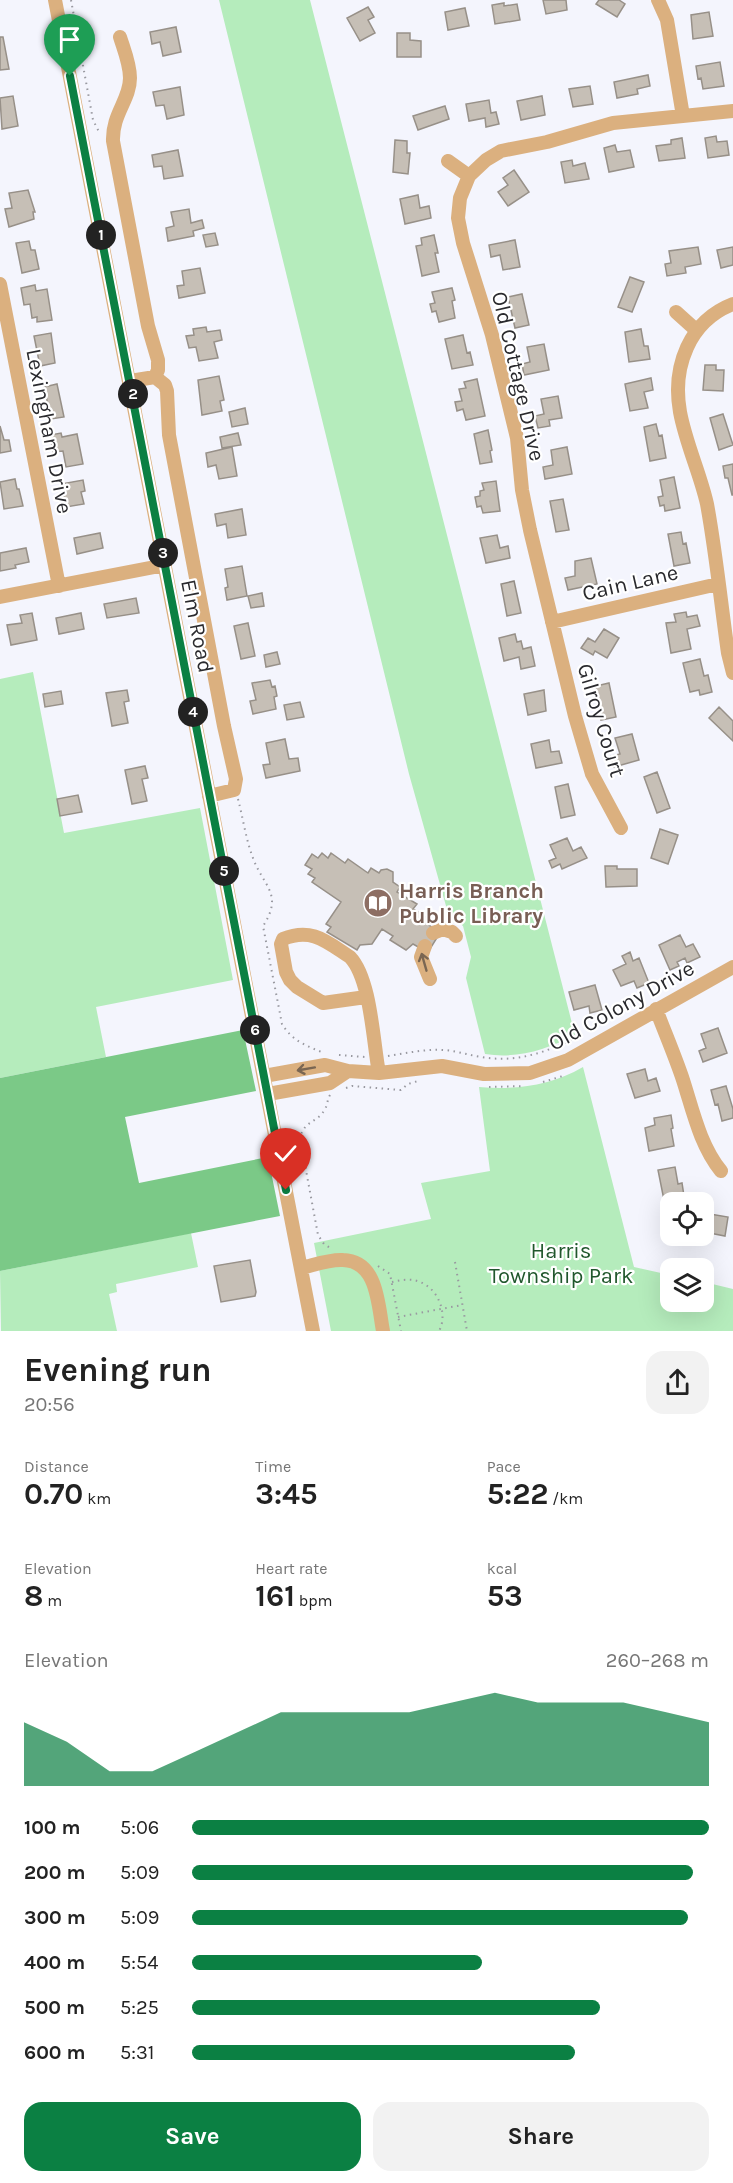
<!DOCTYPE html>
<html lang="en">
<head>
<meta charset="utf-8">
<style>
	body { margin:0; font-family:Karla,sans-serif; background:#f2f2f2; color:#222; height:100vh; display:flex; flex-direction:column; font-size:22px; white-space:nowrap }
	* { box-sizing:border-box; margin:0 }
	p { font-size:20px; color:#767676 }
	.icon { flex:none; width:33px; height:33px; fill:none; stroke:currentColor; stroke-width:2; stroke-linecap:round; stroke-linejoin:round }
	.map { position:relative; height:1331px; overflow:hidden }
	.sheet { display:flex; flex-direction:column; background:#fff; flex:1 }
	.sheet>* { flex:none }
	.controls { position:absolute; left:660px; top:1192px; display:grid; gap:12px }
	.controls a { display:grid; place-items:center; width:54px; height:54px; border-radius:12px; background:#fff; box-shadow:0 6px 24px #0002; font-size:30px }
	.pin { position:absolute; display:grid; place-items:center; width:51px; height:51px; color:#fff; margin:-62px -26px; border-radius:50% 50% 50% 0; rotate:-45deg; box-shadow:0 0 6px #0007 }
	.pin .icon { rotate:45deg }
	.km { position:absolute; width:30px; height:30px; margin:-15px; border-radius:50%; background:#222; color:#fff; font-size:16px; line-height:30px; text-align:center }
	.round { display:grid; place-items:center; flex:none; width:63px; height:63px; border-radius:18px; background:#f2f2f2 }
	.head { display:flex; align-items:center; justify-content:space-between; height:102px; padding:0 24px }
	h1 { font-size:33px; font-weight:700; line-height:45px }
	.metrics { display:grid; grid-template-columns:repeat(3,1fr); gap:9px; height:102px; padding:6px 24px }
	.metrics div { display:grid; align-content:center }
	.metrics b { font-size:30px; font-weight:700 }
	.metrics small { font-size:16px; font-weight:400 }
	.metrics p { font-size:16px }
	.chart { height:168px; padding:12px 24px }
	.chart p { display:flex; justify-content:space-between }
	.chart svg { width:100%; height:108px; margin-top:6px; fill:#0b8043; opacity:.7 }
	.primary-button { display:flex; gap:12px; margin-top:auto; padding:12px 24px }
	.primary-button a { flex:1; height:69px; border-radius:18px; background:#0b8043; color:#fff; font-size:24px; font-weight:700; line-height:69px; text-align:center }
	.primary-button a+a { background:#f2f2f2; color:#222 }
	ul { padding:0 24px; list-style:none; font-size:20px }
	li { display:grid; grid-template-columns:96px 72px 1fr; align-items:center; height:45px }
	li i { height:15px; border-radius:8px; background:#0b8043 }
	.map>svg:first-child { display:block }
	.green { fill:#b5ecbc }
	.forest { fill:#7bc987 }
	.building { fill:#c6bfb6; stroke:#979088; stroke-width:1.5 }
	.lines { fill:none; stroke-linecap:round; stroke-linejoin:round }
	.path { stroke:#9999a0; stroke-width:2; stroke-dasharray:1.5 4.5; stroke-linecap:butt }
	.minor { stroke:#dbb07f; stroke-width:14 }
	.oneway { stroke:#7a6652 }
	.route-casing { stroke:#fff; stroke-width:12 }
	.route { stroke:#0b8043; stroke-width:8 }
	.labels { text-anchor:middle; stroke-width:4.5; stroke-linejoin:round; paint-order:stroke }
	.street-label { font-size:22px; fill:#2a2a2e; stroke:#fff }
	.education-label { font-size:22px; font-weight:bold; fill:#785e54; stroke:#fff; text-anchor:start }
	.park-label { font-size:22px; fill:#20572c; stroke:#fff }
</style>
</head>
<body>
<div class="map">
<svg width="733" height="1331" viewBox="0 0 733 1331">
	<rect width="100%" height="100%" fill="#f4f5fd"/>
	<path class="green" d="M219 0H310L575 1035C546 1050 517 1059 485 1054L466 978 471 957 463 926 448 913 409 774Z
		M33 672 64 833 200 808 233 980 96 1007 106 1057 0 1078V679Z
		M583 1067 634 1267 670 1275V1302H704V1282L733 1289V1331H331L314 1243 431 1219 421 1183 490 1171 479 1087C517 1090 550 1086 583 1067Z
		M191 1233 198 1267 116 1284 117 1292 109 1294 117 1331H1L0 1271Z"/>
	<path class="forest" d="M243 1030 256 1091 125 1117 139 1183 268 1157 280 1216 0 1271V1078Z"/>
	<path class="building" d="M543 0H566L567 10 546 14Z
		M599 0H619L625 4 617 17 596 4Z
		M504 3V6L517 4 520 20 495 24 492 5Z
		M368 7 374 17 368 20 375 33 360 41 347 18Z
		M465 8 469 26 448 30 445 12Z
		M709 12 713 36 693 39 691 15Z
		M176 27 181 52 163 56 160 42 152 44 150 32Z
		M397 33H410V40L421 41V57H397Z
		M0 37H3L9 69 0 70Z
		M720 62 724 86 703 89 701 78 698 79 696 66Z
		M648 75 650 86 637 89 638 94 617 98 614 82Z
		M590 86 593 104 573 107 569 89Z
		M180 87 184 115 167 119 164 105 156 106 153 92Z
		M13 96 18 126 2 129 0 98Z
		M542 96 545 115 521 120 517 101Z
		M489 100 491 113 496 112 499 124 486 127 485 118 469 121 466 104Z
		M445 106 449 119 418 130 413 116Z
		M716 136 717 142 727 141 729 155 708 158 705 138Z
		M682 138 685 158 659 161 656 146 671 144V140Z
		M395 140 407 141V153H410L408 174 393 172Z
		M615 145 617 152 630 150 634 167 609 172 604 148Z
		M178 150 183 176 164 179 162 166 154 167 152 155Z
		M572 160 573 166 585 163 589 179 565 183 561 162Z
		M514 170 529 192 508 206 498 192 508 185 503 178Z
		M28 190 35 212H33L34 219 9 227 5 209 12 208 9 193Z
		M418 195 420 208 429 206 431 218 405 224 400 199Z
		M189 209 191 223 202 220 204 228 193 231 194 236 168 241 166 228 174 226 171 212Z
		M215 233 218 245 206 247 203 235Z
		M434 235 438 253H435L439 272 422 276 416 246 422 245 421 238Z
		M515 240 520 267 503 270 500 255 491 257 489 245Z
		M29 241 31 250H35L39 269 22 273 16 243Z
		M698 247 701 264 685 267 686 273 667 276 665 264 671 263 669 251Z
		M733 247V265L721 268 717 250Z
		M200 268 205 293 179 298 177 286 184 285 182 271Z
		M630 277 644 282 632 312 618 307Z
		M35 285 36 291 47 289 52 320 37 322V317L32 318 30 304 24 305 21 288Z
		M452 288 455 300 452 301 455 318 439 322 436 311 432 312 430 304 435 303 432 292Z
		M522 294 529 325 515 328 508 297Z
		M206 327 207 332 220 330 222 340 214 342 218 358 199 361 196 347 189 348 186 336 194 335 193 329Z
		M641 329 644 346H648L650 359 629 362 625 332Z
		M51 333 55 363 40 366 34 336Z
		M463 335 467 353 470 352 473 365 452 369 445 339Z
		M544 344 549 370 524 375 522 364 530 362 527 347Z
		M705 365H716V370H724L723 391 703 390Z
		M219 376 224 400 220 401 222 411 202 415 198 380Z
		M651 378 653 390 644 392 648 408 630 411 625 384Z
		M477 379 485 416 466 420 463 409 457 411 455 402 462 401 459 389 466 388 464 382Z
		M57 384 64 417 51 419 44 387Z
		M558 396 562 418 549 420 550 426 538 428 535 416 544 414 541 399Z
		M245 408 248 424 232 427 229 412Z
		M723 414 733 445 719 450 710 418Z
		M656 424 659 436 662 435 666 458 650 461 644 427Z
		M0 426 4 440H9L11 451 0 453Z
		M488 430 492 450 490 451 492 462 480 464 474 434Z
		M61 433 62 437 77 434 83 464 66 467 63 451 53 452 50 435Z
		M238 433 241 445 222 448 220 437Z
		M232 447 237 476 219 479 216 465 208 467 206 453Z
		M567 447 572 474 545 479 543 467 553 465 551 450Z
		M733 464V495H732L728 478H725L723 466Z
		M674 477 680 508 665 511 664 505 660 506 658 497 663 496 660 480Z
		M15 479 17 489H19L23 506 4 509 0 482Z
		M83 480 85 491 81 492 84 504 66 507 61 484Z
		M496 481 500 511 483 513 481 506 477 507 475 497 480 496V491L484 490 482 483Z
		M563 499 569 530 556 532 550 501Z
		M242 509 246 535 228 538 226 524 217 526 215 514Z
		M681 532 683 544 686 543 690 563 674 566 668 534Z
		M100 533 103 548 77 554 74 538Z
		M497 535 500 548 508 546 510 558 486 563 480 538Z
		M26 548 29 562 15 565 16 568 0 571V553Z
		M591 558 597 584 568 590 565 578 575 576V561Z
		M242 566 247 596 227 600 225 588 228 587 225 569Z
		M514 581 521 613 507 616 501 584Z
		M262 593 264 606 251 608 248 596Z
		M136 598 139 613 107 618 104 604Z
		M686 612 687 617 697 615 700 626 687 629 691 649 671 653 666 623 676 622 674 614Z
		M32 613 37 640 11 645 7 625 22 623 20 615Z
		M81 613 84 629 59 634 56 618Z
		M248 623 255 656 241 659 234 626Z
		M604 629 619 638 607 658 595 651 593 655 581 648 588 638 595 642Z
		M515 634 517 642 521 641 523 649 531 647 535 666 521 669 519 657 504 661 499 638Z
		M277 652 280 664 266 667 264 655Z
		M700 659 704 676 708 675 712 692 700 695 699 690 690 692 683 663Z
		M270 680 272 687 275 686 277 696 274 697 276 709 253 714 250 701 256 700 252 683Z
		M609 683 616 717 601 720 596 686Z
		M127 690 129 701 124 702 128 723 112 726 106 693Z
		M544 690 546 711 528 715 524 694Z
		M61 691 63 704 45 707 43 694Z
		M300 702 304 717 287 720 284 705Z
		M719 707 733 721V741L709 718Z
		M632 734 639 760 614 767 611 756 620 754 615 738Z
		M285 739 289 759 298 758 300 771 266 778 263 765 270 764 266 743Z
		M549 740 551 752 559 751 562 763 536 768 531 744Z
		M145 766 148 778 142 779 147 801 132 804 125 770Z
		M657 772 670 808 657 813 644 777Z
		M568 784 575 815 561 818 555 787Z
		M78 795 82 812 60 816 57 799Z
		M660 829 678 835 668 864 651 858Z
		M567 838 573 851 581 847 587 858 562 869 560 864 552 868 549 861 556 858 550 845Z
		M322 853 328 858 331 853 345 863 348 859 368 873 371 868 379 873 381 870 387 869 393 872V882L400 887 397 892 417 904 413 909 429 919 426 923 433 928 438 936 430 949 420 948 413 944 406 950 390 940 393 936 382 929 372 944 360 945 357 950 327 932 331 927 326 924 341 902 312 882 315 878 308 874 312 869 305 865 312 854 318 858Z
		M605 866H617V869H637V886L606 887Z
		M680 935 686 947 693 944 700 957 687 963 685 958 677 962 679 966 670 970 659 945Z
		M630 952 633 961 639 958 649 983 637 988 634 981 621 986 613 970 626 964 622 956Z
		M595 985 602 1010 590 1013 589 1006 574 1010 569 992Z
		M718 1028 727 1053 703 1062 699 1051 706 1048 701 1034Z
		M645 1069 648 1081 656 1078 660 1091 635 1098 627 1074Z
		M726 1086 733 1109V1118L722 1121 718 1104 715 1105 711 1090Z
		M671 1115 673 1128 671 1129 674 1146 649 1151 645 1128 655 1125 654 1118Z
		M675 1167 678 1184 682 1183 684 1196 664 1200 658 1170Z
		M704 1213 728 1217 725 1236 704 1232Z
		M250 1260 256 1292 255 1296 221 1302 214 1266Z"/>
	<g class="lines">
		<path class="path" d="M71 0 93 120 100 134
			M238 799C243 818 246 840 253 858 263 886 284 894 263 926L282 1024C292 1041 307 1046 324 1053
			M339 1055 365 1057
			M388 1056C407 1053 425 1049 444 1050 457 1051 468 1055 481 1057 515 1063 545 1053 575 1038
			M543 1082 563 1076
			M489 1087 525 1086
			M346 1088 352 1086 401 1090 408 1084 418 1081
			M330 1095C327 1100 328 1104 325 1109 318 1123 304 1120 300 1138L318 1235 324 1244 332 1249
			M455 1262 467 1331
			M378 1266 390 1274 401 1331
			M392 1282C401 1280 411 1278 420 1282 439 1289 448 1315 439 1331
			M398 1317 462 1305"/>
		<path class="minor" d="M55 0 313 1331
			M658 0 667 20 683 116
			M120 37C124 50 130 64 130 78 130 100 112 114 113 141L148 326 158 360V370L155 377
			M448 161 469 176
			M0 284 59 586
			M733 304C689 321 672 367 680 412 686 444 700 473 707 504 716 553 721 604 728 653L733 673
			M676 312 696 330
			M130 381 155 377 165 385 167 391 169 435 224 726 236 779 234 790 209 796
			M0 597 165 565
			M552 622 718 584
			M621 828 592 774 575 716 530 530 522 490 517 438 492 335 463 243 458 218 460 198 469 176 486 160 501 151 547 142 613 123 733 111
			M433 933 443 929 452 932 456 936
			M425 946 421 957 430 979
			M366 997 323 1003 297 987 290 980 286 972 281 944 283 939C312 927 327 942 350 957 371 979 373 1042 379 1073
			M656 1009C665 1033 675 1056 683 1080 693 1111 700 1145 721 1171
			M264 1076 325 1065 348 1071 379 1073 442 1066 484 1074 530 1073 568 1060 733 967
			M268 1094 330 1083 348 1071
			M301 1268C314 1265 330 1259 343 1260 378 1261 378 1305 383 1331"/>
	</g>
	<defs><path id="oneway-shaft" d="M-6 0H5M1.5-3L5.5 0L1.5 3" fill="none" stroke-width="1.6" stroke-linecap="round" stroke-linejoin="round" transform="scale(1.5)"/></defs>
	<g class="oneway">
		<use href="#oneway-shaft" transform="translate(424 962) rotate(-106)"/>
		<use href="#oneway-shaft" transform="translate(306 1069) rotate(170)"/>
	</g>
	<g class="lines">
		<g class="route-casing">
			<path id="route" d="M70 76 286 1190"/>
		</g>
		<use href="#route" class="route"/>
	</g>
	<defs>
		<g id="library-disc" transform="scale(1.5)"><circle r="9.5" fill="#8d6e63" stroke="#fff"/><path d="M-6-4Q-3-5.5-.7-3.5V5Q-3 3-6 4ZM6-4Q3-5.5 .7-3.5V5Q3 3 6 4Z" fill="#fff"/></g>
	</defs>
	<g fill-rule="evenodd">
		<use href="#library-disc" x="378" y="903"/>
	</g>
	<g class="labels">
		<g class="street-label">
			<text transform="translate(519 376) rotate(77)" y="8">Old Cottage Drive</text>
			<text transform="translate(50 431) rotate(79)" y="8">Lexingham Drive</text>
			<text transform="translate(630 582) rotate(-13)" y="8">Cain Lane</text>
			<text transform="translate(198 626) rotate(79)" y="8">Elm Road</text>
			<text transform="translate(602 720) rotate(73)" y="8">Gilroy Court</text>
			<text transform="translate(621 1005) rotate(-29)" y="8">Old Colony Drive</text>
		</g>
		<g class="education-label">
			<text x="399" y="898">Harris Branch<tspan x="399" dy="25">Public Library</tspan></text>
		</g>
		<g class="park-label">
			<text x="561" y="1258">Harris<tspan x="561" dy="25">Township Park</tspan></text>
		</g>
	</g>
</svg>
<div class="controls">
<a><svg class="icon" aria-label="locate" viewBox="0 0 24 24"><circle cx="12" cy="12" r="6"/><path d="M12 2v4M12 18v4M2 12h4M18 12h4"/></svg></a>
<a><svg class="icon" aria-label="layers" viewBox="0 0 24 24"><path d="M12 4l9 5-9 5-9-5zM3 14l9 5 9-5"/></svg></a>
</div>
<div class="pin" style="left:70px;top:76px;background:#1e9e55"><svg class="icon" aria-label="arrive" viewBox="0 0 24 24"><path d="M6 21V4h12l-3 4 3 4H6"/></svg></div>
<div class="pin" style="left:286px;top:1190px;background:#d93025"><svg class="icon" aria-label="check" viewBox="0 0 24 24"><path d="M5 12l5 5 9-10"/></svg></div>
<b class="km" style="left:101px;top:235px">1</b>
<b class="km" style="left:133px;top:394px">2</b>
<b class="km" style="left:163px;top:553px">3</b>
<b class="km" style="left:193px;top:712px">4</b>
<b class="km" style="left:224px;top:871px">5</b>
<b class="km" style="left:255px;top:1030px">6</b>
</div>
<section class="sheet">
<div class="head"><div><h1>Evening run</h1><p>20:56</p></div><a class="round"><svg class="icon" aria-label="share" viewBox="0 0 24 24"><path d="M12 15V3M7 8l5-5 5 5M5 13v7h14v-7"/></svg></a></div>
<div class="metrics">
<div><p>Distance</p><b>0.70<small> km</small></b></div>
<div><p>Time</p><b>3:45</b></div>
<div><p>Pace</p><b>5:22<small> /km</small></b></div>
</div>
<div class="metrics">
<div><p>Elevation</p><b>8<small> m</small></b></div>
<div><p>Heart rate</p><b>161<small> bpm</small></b></div>
<div><p>kcal</p><b>53</b></div>
</div>
<div class="chart"><p><span>Elevation</span>260–268 m</p>
<svg viewBox="0 0 160 44" preserveAspectRatio="none"><path d="M0 44V18L10 26L20 38L30 38L40 30L50 22L60 14L70 14L80 14L90 14L100 10L110 6L120 10L130 10L140 10L150 14L160 18V44z"/></svg>
</div>
<ul>
<li><b>100 m</b>5:06<i style="width:100%"></i></li>
<li><b>200 m</b>5:09<i style="width:97%"></i></li>
<li><b>300 m</b>5:09<i style="width:96%"></i></li>
<li><b>400 m</b>5:54<i style="width:56%"></i></li>
<li><b>500 m</b>5:25<i style="width:79%"></i></li>
<li><b>600 m</b>5:31<i style="width:74%"></i></li>
</ul>
<div class="primary-button"><a>Save</a><a>Share</a></div>
</section>
</body>
</html>
